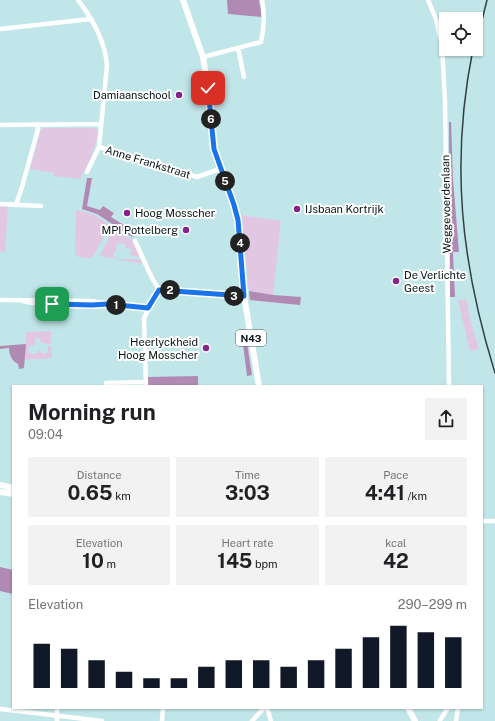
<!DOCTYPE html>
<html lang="en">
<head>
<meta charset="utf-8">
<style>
	body { margin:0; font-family:"Public Sans",sans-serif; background:#f2f2f2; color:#202124; height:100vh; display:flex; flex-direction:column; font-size:15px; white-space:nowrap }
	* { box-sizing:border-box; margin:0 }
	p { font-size:13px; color:#757577 }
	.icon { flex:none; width:22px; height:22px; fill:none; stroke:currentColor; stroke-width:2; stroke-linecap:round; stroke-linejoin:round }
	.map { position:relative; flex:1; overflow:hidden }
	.panel { position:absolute; left:12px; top:385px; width:471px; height:324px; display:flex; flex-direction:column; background:#fff; border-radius:0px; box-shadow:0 1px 3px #0004 }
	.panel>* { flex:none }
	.controls { position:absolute; left:439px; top:12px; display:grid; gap:8px }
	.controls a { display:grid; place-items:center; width:44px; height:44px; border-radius:0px; background:#fff; box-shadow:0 1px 3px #0004; font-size:20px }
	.pin { position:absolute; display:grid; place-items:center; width:34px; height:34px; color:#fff; margin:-17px; border-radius:8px; box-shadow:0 2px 6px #0006 }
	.km { position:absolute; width:20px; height:20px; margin:-10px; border-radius:50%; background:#222; color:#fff; font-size:11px; line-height:20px; text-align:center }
	.round { display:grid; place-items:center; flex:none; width:42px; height:42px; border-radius:0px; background:#f2f2f2 }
	.head { display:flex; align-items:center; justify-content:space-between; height:68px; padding:0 16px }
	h1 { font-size:22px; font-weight:700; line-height:30px }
	.figures { display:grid; grid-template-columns:repeat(3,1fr); gap:6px; height:68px; padding:4px 16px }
	.figures div { display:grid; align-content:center; border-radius:0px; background:#f2f2f2; text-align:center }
	.figures b { font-size:20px; font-weight:700 }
	.figures small { font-size:11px; font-weight:400 }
	.figures p { font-size:11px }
	.chart { height:112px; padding:8px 16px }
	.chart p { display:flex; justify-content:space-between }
	.chart svg { width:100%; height:72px; margin-top:4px; stroke:#111827; stroke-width:6 }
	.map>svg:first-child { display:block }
	.green { fill:#e2c7e3 }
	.forest { fill:#b08ab2 }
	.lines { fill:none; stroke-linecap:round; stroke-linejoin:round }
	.minor { stroke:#fff; stroke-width:4.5 }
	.major { stroke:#fff; stroke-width:6 }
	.rail { stroke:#2f4142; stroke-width:1.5 }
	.route-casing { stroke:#fff; stroke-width:8 }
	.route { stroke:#1a73e8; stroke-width:5 }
	.poi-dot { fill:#85238d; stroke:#fff; stroke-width:1.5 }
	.labels { text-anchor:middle; stroke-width:4; stroke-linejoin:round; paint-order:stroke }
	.shield { fill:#fff; stroke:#50595a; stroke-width:1 }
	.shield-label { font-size:10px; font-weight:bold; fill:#051213 }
	.poi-label { font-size:11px; fill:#051213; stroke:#fff; text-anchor:end }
	.street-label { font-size:11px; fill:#051213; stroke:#fff }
</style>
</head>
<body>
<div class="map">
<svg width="495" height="721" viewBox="0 0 495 721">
	<rect width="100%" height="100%" fill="#c1e6e9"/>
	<path class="green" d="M44 128H94L98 131C96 147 90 162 81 176V179L54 176V173L30 169 41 130Z
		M0 206H8L5 252 0 251Z
		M76 210 93 214 110 225 94 255 91 258 78 257 75 255Z
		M241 215 281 221 273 295 249 291Z
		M113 228 133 241 142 257 130 255 131 249 125 248 126 244 117 243 116 247 117 248 116 252H114L113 258C123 260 131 258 142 260L143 264 100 256Z
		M458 300H467L469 315 479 349 470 351Z
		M51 331V344L41 343 40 338H36L35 345H31L28 349 29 352 32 354H36L39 349 41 353 45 354 48 351V346H51L52 358 25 360 26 332Z"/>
	<path class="forest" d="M227 0H259L262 17 228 14Z
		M449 122H451L453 179 459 252H453L455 297H450Z
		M87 178H92L87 206 100 210 103 206 114 213 111 217 135 232 137 234 132 237 97 214 82 209Z
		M249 291 273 295 301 297 300 305 250 300Z
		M245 330 252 375 247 376 242 336H237V331Z
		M26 344 24 368 19 369 18 364C12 361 9 355 9 348L0 349V346Z
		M198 376V385L148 386 147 377Z
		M0 567 13 570V594L0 591Z"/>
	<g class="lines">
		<path class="minor" d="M78 0C92 18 105 42 107 65L99 147 87 172
			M428 0 436 19 442 45 445 101 449 386
			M0 29 91 19
			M238 48 244 77
			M203 57 261 42C264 28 265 14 262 0
			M0 125 101 124
			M99 147 197 177 220 169
			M0 204 41 206
			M16 205 22 187 38 129V124
			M135 241 151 276 159 290
			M159 290 244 296
			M0 300 92 301 108 304 92 305 32 303 23 301
			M108 304 148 308
			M106 383 145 382
			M146 386 144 318 159 290
			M482 521H495
			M267 708 271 721
			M0 709 102 721
			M440 720 448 708
			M57 721V708
			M162 721 163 708
			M252 721 264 708
			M456 721 458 708"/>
		<path class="major" d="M183 0 203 57 208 88 214 149 234 205 238 220 244 296 259 386
			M0 485 13 488
			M0 492 13 494
			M408 708 415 721"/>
		<path class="rail" d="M476 44 487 0
			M473 49C450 163 461 263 495 373"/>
	</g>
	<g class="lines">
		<g class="route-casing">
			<path id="route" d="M52 304 92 305 108 304 148 308 159 290 244 296 238 220 234 205 214 149 208 88"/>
		</g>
		<use href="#route" class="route"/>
	</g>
	<g class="poi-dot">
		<circle cx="179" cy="95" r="4"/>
		<circle cx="297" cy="209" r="4"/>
		<circle cx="127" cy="213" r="4"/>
		<circle cx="186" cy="230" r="4"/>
		<circle cx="396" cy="281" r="4"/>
		<circle cx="206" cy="348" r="4"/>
	</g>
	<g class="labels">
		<rect class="shield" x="236" y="330" width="30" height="16" rx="3"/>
		<g class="shield-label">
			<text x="251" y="342">N43</text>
		</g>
		<g class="poi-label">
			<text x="171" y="99">Damiaanschool</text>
			<text x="305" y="213" text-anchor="start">IJsbaan Kortrijk</text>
			<text x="135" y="217" text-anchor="start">Hoog Mosscher</text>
			<text x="178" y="234">MPI Pottelberg</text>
			<text x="404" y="279" text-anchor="start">De Verlichte<tspan x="404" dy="13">Geest</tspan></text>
			<text x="198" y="346">Heerlyckheid<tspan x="198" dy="13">Hoog Mosscher</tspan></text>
		</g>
		<g class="street-label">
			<text transform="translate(148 162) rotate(17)" y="4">Anne Frankstraat</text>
			<text transform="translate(446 204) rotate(-91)" y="4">Weggevoerdenlaan</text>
		</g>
	</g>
</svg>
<div class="controls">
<a><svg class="icon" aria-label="locate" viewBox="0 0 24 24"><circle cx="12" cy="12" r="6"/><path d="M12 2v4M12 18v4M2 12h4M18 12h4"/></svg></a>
</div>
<div class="pin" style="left:52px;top:304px;background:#1e9e55"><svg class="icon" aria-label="arrive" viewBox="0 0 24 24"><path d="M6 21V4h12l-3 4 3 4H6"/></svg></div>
<div class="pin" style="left:208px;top:88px;background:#d93025"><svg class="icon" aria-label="check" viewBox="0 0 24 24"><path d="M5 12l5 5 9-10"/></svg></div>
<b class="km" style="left:116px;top:305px">1</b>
<b class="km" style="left:170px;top:290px">2</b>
<b class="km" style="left:234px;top:296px">3</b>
<b class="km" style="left:240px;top:243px">4</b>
<b class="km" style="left:225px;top:181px">5</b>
<b class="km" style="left:211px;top:119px">6</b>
<section class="panel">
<div class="head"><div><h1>Morning run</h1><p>09:04</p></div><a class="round"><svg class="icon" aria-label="share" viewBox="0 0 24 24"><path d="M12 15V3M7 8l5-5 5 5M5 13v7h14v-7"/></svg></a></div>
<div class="figures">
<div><p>Distance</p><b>0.65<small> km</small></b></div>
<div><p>Time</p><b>3:03</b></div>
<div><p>Pace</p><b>4:41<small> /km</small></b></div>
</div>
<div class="figures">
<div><p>Elevation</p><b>10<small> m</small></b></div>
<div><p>Heart rate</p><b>145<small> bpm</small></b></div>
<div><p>kcal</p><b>42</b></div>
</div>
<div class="chart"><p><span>Elevation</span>290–299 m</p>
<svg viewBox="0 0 160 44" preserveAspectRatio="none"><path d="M5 44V17M15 44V20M25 44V27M35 44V34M45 44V38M55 44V38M65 44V31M75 44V27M85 44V27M95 44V31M105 44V27M115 44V20M125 44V13M135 44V6M145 44V10M155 44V13"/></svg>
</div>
</section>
</div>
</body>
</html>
